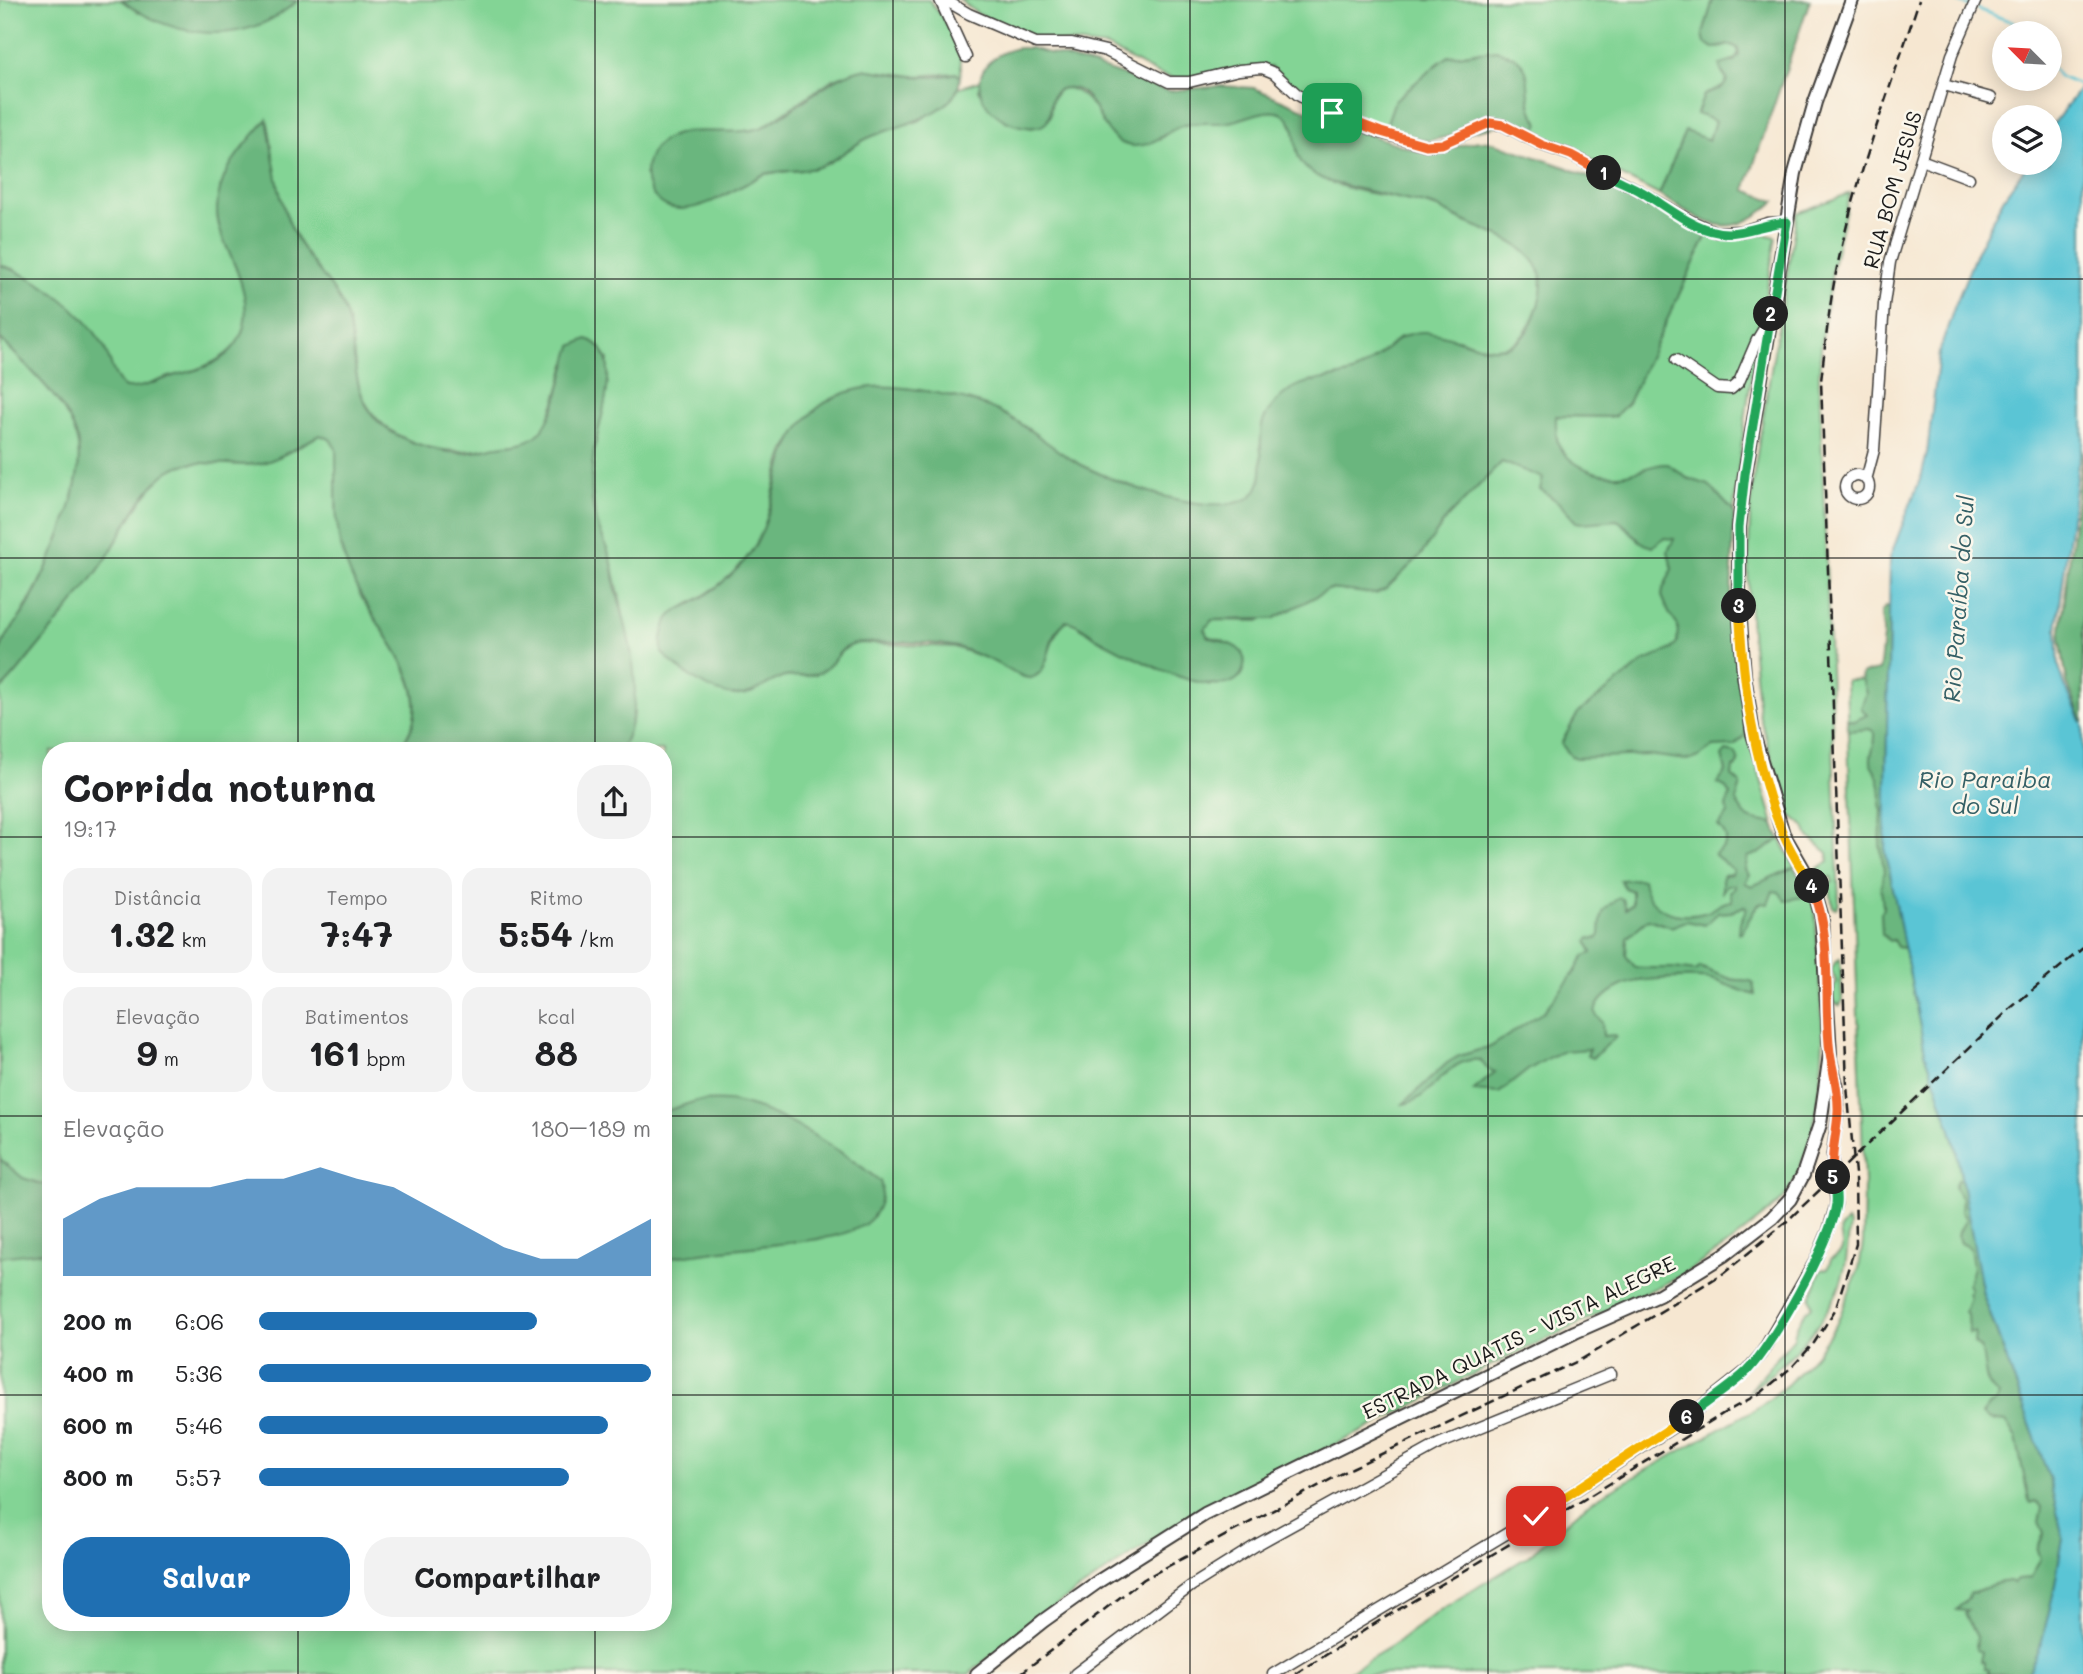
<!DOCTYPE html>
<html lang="pt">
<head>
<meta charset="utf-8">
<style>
	body { margin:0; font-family:Mali,sans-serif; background:#f2f2f2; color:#202124; height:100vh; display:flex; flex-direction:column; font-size:26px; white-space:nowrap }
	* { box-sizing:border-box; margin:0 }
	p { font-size:23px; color:#757577 }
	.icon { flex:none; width:38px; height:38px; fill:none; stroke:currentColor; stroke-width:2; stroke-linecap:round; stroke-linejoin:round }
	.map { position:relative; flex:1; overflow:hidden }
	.details { position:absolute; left:42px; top:742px; width:630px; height:889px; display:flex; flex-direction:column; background:#fff; border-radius:28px; box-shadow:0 4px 18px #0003 }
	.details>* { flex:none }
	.needle { width:46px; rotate:294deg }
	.fabs { position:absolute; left:1992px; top:21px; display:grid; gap:14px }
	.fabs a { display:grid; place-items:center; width:70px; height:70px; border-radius:50%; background:#fff; box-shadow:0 4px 18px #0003; font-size:35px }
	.pin { position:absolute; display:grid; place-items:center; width:60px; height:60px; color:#fff; margin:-30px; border-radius:14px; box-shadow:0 4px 10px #0006 }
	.km { position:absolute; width:35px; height:35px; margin:-18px; border-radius:50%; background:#222; color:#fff; font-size:19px; line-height:35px; text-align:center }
	.round { display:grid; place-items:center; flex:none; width:74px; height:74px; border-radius:28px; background:#f2f2f2 }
	.summary { display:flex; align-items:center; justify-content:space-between; height:119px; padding:0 21px }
	h1 { font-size:38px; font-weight:700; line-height:52px }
	.figures { display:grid; grid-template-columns:repeat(3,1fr); gap:10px; height:119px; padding:7px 21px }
	.figures div { display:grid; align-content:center; border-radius:18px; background:#f2f2f2; text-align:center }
	.figures b { font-size:35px; font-weight:700 }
	.figures small { font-size:19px; font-weight:400 }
	.figures p { font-size:19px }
	.chart { height:196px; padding:14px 21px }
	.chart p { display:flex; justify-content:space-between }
	.chart svg { width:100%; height:126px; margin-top:7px; fill:#1f6fb2; opacity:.7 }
	.primary-button { display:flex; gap:14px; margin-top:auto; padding:14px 21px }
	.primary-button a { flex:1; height:80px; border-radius:28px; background:#1f6fb2; color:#fff; font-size:28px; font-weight:700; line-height:80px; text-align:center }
	.primary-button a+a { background:#f2f2f2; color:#202124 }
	ul { padding:0 21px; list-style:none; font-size:23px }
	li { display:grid; grid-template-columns:112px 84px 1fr; align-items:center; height:52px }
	li i { height:18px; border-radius:9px; background:#1f6fb2 }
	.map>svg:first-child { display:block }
	.green { fill:#83d495; stroke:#507858; stroke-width:2 }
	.forest { fill:#6ab67e; stroke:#43694d; stroke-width:2 }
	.water { fill:#5ac5d5; stroke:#3b7078; stroke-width:2 }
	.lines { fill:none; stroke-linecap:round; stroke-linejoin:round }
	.stream { stroke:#5ac5d5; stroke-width:2.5 }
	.minor-casing { stroke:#3d3a37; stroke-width:13 }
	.tertiary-casing { stroke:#3d3a37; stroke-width:16 }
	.minor { stroke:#fff; stroke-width:10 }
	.tertiary { stroke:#fff; stroke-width:12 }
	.rail { stroke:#1c1c1c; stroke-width:2.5; stroke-dasharray:10 5; stroke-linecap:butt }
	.split-1-casing { stroke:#fff; stroke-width:14 }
	.split-2-casing { stroke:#fff; stroke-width:14 }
	.split-3-casing { stroke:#fff; stroke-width:14 }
	.split-4-casing { stroke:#fff; stroke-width:14 }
	.split-5-casing { stroke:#fff; stroke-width:14 }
	.split-6-casing { stroke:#fff; stroke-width:14 }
	.split-7-casing { stroke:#fff; stroke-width:14 }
	.split-1 { stroke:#f0652b; stroke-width:9 }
	.split-2 { stroke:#22a559; stroke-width:9 }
	.split-3 { stroke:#22a559; stroke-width:9 }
	.split-4 { stroke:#f5b400; stroke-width:9 }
	.split-5 { stroke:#f0652b; stroke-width:9 }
	.split-6 { stroke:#22a559; stroke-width:9 }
	.split-7 { stroke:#f5b400; stroke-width:9 }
	.grid { fill:none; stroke:#1c1c1c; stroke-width:2; stroke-opacity:0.55 }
	.labels { text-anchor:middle; stroke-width:5; stroke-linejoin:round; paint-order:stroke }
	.street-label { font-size:21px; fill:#1c1c1c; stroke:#fbf7ec }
	.water-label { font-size:23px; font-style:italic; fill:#356066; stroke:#fbf7ec }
</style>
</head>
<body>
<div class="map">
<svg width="2083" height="1674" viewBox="0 0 2083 1674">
	<rect width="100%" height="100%" fill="#fbf7ec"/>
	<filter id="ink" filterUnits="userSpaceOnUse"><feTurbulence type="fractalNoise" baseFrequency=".0143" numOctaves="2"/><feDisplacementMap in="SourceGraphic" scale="14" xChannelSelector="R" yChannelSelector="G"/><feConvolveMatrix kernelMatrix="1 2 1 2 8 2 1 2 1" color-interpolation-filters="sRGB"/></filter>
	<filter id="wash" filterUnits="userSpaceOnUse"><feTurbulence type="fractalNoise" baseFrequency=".00686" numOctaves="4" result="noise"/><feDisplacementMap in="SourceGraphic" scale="28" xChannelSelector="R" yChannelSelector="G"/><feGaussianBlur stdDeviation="1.57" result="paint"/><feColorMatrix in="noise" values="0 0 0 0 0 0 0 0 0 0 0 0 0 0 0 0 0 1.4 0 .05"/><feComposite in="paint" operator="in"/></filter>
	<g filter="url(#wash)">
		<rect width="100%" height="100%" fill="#f6e7d1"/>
		<path class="green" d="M0 0H121L139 13 291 6 298 0H929C946 21 966 50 960 77L956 73 914 76 862 69 833 79 760 129 737 132 692 133 645 174 650 188 659 201 700 206 764 174 816 168 830 162 865 139 891 128 919 121 951 98 960 87 980 81 979 92 1008 122 1032 128 1050 117C1051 65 1091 94 1103 124L1159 140C1166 134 1173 128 1182 126 1197 120 1214 125 1229 122 1245 119 1265 107 1281 113 1301 121 1292 164 1321 178 1355 195 1398 195 1434 207 1444 210 1453 216 1463 221 1485 231 1527 243 1539 267 1546 281 1541 300 1535 313 1524 341 1511 353 1479 346 1472 344 1465 341 1458 339 1440 336 1419 338 1400 337L1369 364 1354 373 1301 385 1260 445C1263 463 1266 491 1244 501 1207 517 1116 483 1082 465 1052 450 1027 426 997 411 972 398 917 388 889 388 848 387 823 398 799 431 794 438 787 445 784 453 771 486 774 516 754 548 734 579 703 597 672 614L751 693C762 686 773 679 786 677 800 675 811 675 824 668 839 660 837 649 858 643L954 647 992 660 1014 673H1039C1051 656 1050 635 1066 621L1073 622 1096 638 1156 668 1210 685 1223 641 1207 636 1205 629 1212 620 1259 621 1330 589 1350 591 1420 556 1447 518 1514 447 1556 416 1613 417 1628 402 1707 235C1732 242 1753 229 1776 237L1749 392 1737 479 1730 550 1731 600 1748 735 1776 831 1809 892 1815 909 1823 1038 1822 1061 1818 1105 1809 1144 1796 1178 1783 1199 1764 1216 1726 1246 1679 1277 1485 1368 1363 1431 1239 1490 1185 1519 1040 1616 969 1674H0V690C14 678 23 664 35 650 59 621 83 593 104 562 121 536 144 488 169 471 193 454 233 470 262 463 283 458 301 444 320 435L330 439 336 449C337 483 333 522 344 556 348 568 354 583 360 595 385 638 447 703 395 751H51V1622H663V751H620L634 715V680L621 603 612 563 596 522 591 485 594 451 606 395 608 359 566 364C560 384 551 430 531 440 519 446 503 444 489 448 440 459 374 440 359 386 352 361 354 332 343 308 335 290 321 276 310 260 299 243 287 223 281 203 273 177 274 146 267 120 244 146 217 173 217 211 217 232 230 252 237 271 262 336 234 362 173 376 157 379 138 394 123 387L59 298 13 269 0 265Z
			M960 0H1713L1705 28V43L1720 48 1729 45 1737 47 1739 52 1736 59 1724 63 1721 71 1727 79 1725 86 1704 95 1697 114 1715 121 1709 140 1685 132 1659 195 1570 149 1528 134 1538 121 1532 111 1529 98 1479 51 1448 57 1440 62 1395 100 1385 129 1314 102 1271 67 1190 78H1172L1156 73 1107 47 1039 40 978 14Z
			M1850 193C1834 254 1822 315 1819 377L1839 903 1836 908H1833L1830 889 1825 885 1833 882 1831 877 1816 880 1813 876 1816 869 1829 862 1828 853 1809 837 1805 827 1790 815 1779 784 1759 714 1751 634 1748 575 1750 517 1754 472 1797 213Z
			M0 338C25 366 60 394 74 430 97 488 31 602 0 650Z
			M1888 679 1885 848 1925 1052 1954 1139 1983 1294 2063 1538 2028 1674H1345L1393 1645 1440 1610 1527 1557 1586 1505 1602 1495 1762 1405 1788 1384 1815 1355 1836 1325 1859 1268 1863 1243 1864 1183 1846 680Z
			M1840 959 1842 1001 1840 1006 1832 1001 1831 990 1837 982 1831 970 1836 961Z
			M1847 1221 1850 1226C1847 1242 1848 1259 1843 1275 1831 1320 1786 1365 1748 1392L1794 1338C1795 1327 1803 1313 1812 1306L1810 1298 1821 1270 1828 1268 1831 1259C1848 1250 1841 1246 1840 1229Z"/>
		<path class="forest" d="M121 0H298C246 48 175 40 121 0Z
			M1713 0H1810L1745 190 1775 201C1728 244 1707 223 1659 195L1685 131 1709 140 1715 121 1697 114 1704 95C1714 91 1725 90 1727 79L1721 71 1720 65 1734 61 1739 55 1738 49C1731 41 1723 48 1714 48L1705 43 1703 34Z
			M1019 48H1031L1093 65 1168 91 1221 86 1254 88 1343 126 1418 151H1440L1478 141 1492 142 1568 168 1654 207 1707 235 1628 403 1614 417 1556 416C1556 425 1555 441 1561 449 1573 467 1598 476 1619 475 1636 474 1651 463 1668 464L1687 478 1709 485 1734 512 1731 600 1746 727 1745 736 1734 746 1713 747 1697 758 1686 760 1649 755 1577 758 1571 756 1561 744 1578 713 1645 661 1672 649 1677 642 1678 626 1669 613 1662 596 1663 589 1672 569 1668 551 1674 539 1664 538 1652 547C1634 542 1631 527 1617 520L1582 523 1576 522 1558 502 1540 489 1543 478 1502 462 1447 518 1420 556 1386 589 1376 594 1330 589 1273 619 1212 620 1205 629 1207 636C1222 643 1249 644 1244 667 1234 715 1121 651 1099 639 1088 633 1079 623 1066 621 1062 625 1058 628 1055 633 1048 646 1049 673 1031 678 1022 680 994 660 983 657 973 653 963 648 953 646 924 641 892 642 862 643 836 644 838 663 821 672 810 678 795 675 784 677 771 680 762 689 750 693 722 704 681 672 662 653 661 639 662 623 674 613 679 608 687 606 693 603 718 588 742 569 756 544 780 499 774 449 813 412 828 398 851 389 872 387 904 384 971 398 1000 412 1024 424 1044 441 1066 456 1104 481 1195 513 1239 502 1274 493 1256 450 1262 425 1265 413 1277 399 1288 391 1308 377 1336 381 1357 371 1381 359 1396 330 1425 332 1453 333 1481 355 1510 346 1526 340 1533 321 1538 306 1542 293 1544 276 1536 264 1520 240 1487 232 1462 220 1453 216 1445 211 1436 207 1425 203 1412 202 1401 199 1377 193 1354 188 1330 182 1319 177 1306 172 1300 160 1292 146 1300 121 1281 113 1265 107 1244 120 1229 122 1213 125 1196 120 1181 126 1163 133 1153 147 1133 146 1096 144 1100 83 1064 88 1038 92 1066 132 1026 127 1019 126 1012 124 1006 121 964 98 975 55 1019 48Z
			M1496 50C1534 62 1525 71 1530 104 1531 112 1536 117 1539 124L1533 133 1528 134 1509 123 1428 141 1385 129 1395 100 1440 62 1449 56Z
			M862 69C892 73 927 82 956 73L960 77C959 116 896 125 868 138 850 146 836 161 818 167 800 173 782 169 765 174 758 176 752 181 746 184 726 194 705 208 682 209 641 210 632 151 672 136 698 126 730 136 757 129 765 127 773 121 780 117 808 100 830 77 862 69Z
			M267 119C275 161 277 204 298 241 312 266 335 285 345 312 358 347 349 388 375 418 394 440 443 456 472 452 481 451 489 447 498 446 513 444 531 444 541 431 558 411 563 371 572 346L587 339C627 351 599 420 594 450 592 465 591 482 592 497 593 522 606 541 612 564 614 570 614 578 615 585 629 638 649 699 620 751H397C447 696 383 639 359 592 353 581 348 569 344 557 333 524 337 484 336 449L330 439 320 435C301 444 283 458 262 463 233 470 193 454 169 471 142 489 122 534 104 562 83 593 59 621 35 650 23 664 14 678 0 690 0 678 0 664 0 652 2 638 23 616 30 602 51 561 93 474 74 429 59 394 26 366 0 338V265C39 278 81 308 102 343 110 357 112 375 123 387 136 393 167 376 184 373 241 361 258 325 237 271 230 252 217 231 217 210 217 172 244 146 267 119Z
			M2083 450V723L2067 682 2060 638Z
			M1886 606 1889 607 1885 848 1905 948 1897 947 1893 940 1889 941 1882 934 1881 913 1883 908 1881 886 1884 871 1880 844 1882 810 1880 805C1882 795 1880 780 1875 771 1872 764 1871 768 1871 761 1870 750 1876 746 1875 733L1870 729 1848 731 1847 719 1854 721 1867 715 1861 708 1866 693 1861 676 1863 673 1879 670C1881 660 1882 647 1883 636 1884 629 1881 620 1881 612Z
			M1726 751 1735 753C1740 759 1739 762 1735 768H1733L1732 776 1741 784 1736 801C1748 822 1749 820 1773 823L1780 839 1760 853 1748 857 1745 870 1749 875 1745 883 1752 886 1795 867 1810 896 1785 900 1779 892 1773 891 1768 904 1761 903 1757 906 1741 933H1739L1740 922 1747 908 1745 906 1730 912 1718 913 1705 925 1686 921 1671 927 1648 919 1627 938 1626 956 1636 968H1674L1696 971 1700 967C1710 972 1721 975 1731 979 1738 981 1746 979 1753 982L1755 995C1740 991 1728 985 1714 980 1699 975 1642 979 1626 984 1613 989 1597 999 1595 1013L1602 1022 1603 1036 1615 1035 1616 1037 1592 1058 1587 1056 1589 1049 1564 1051 1550 1057 1528 1070 1499 1093 1473 1091 1495 1072 1488 1070 1480 1060C1448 1055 1433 1100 1403 1104L1447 1063 1459 1056 1492 1046 1543 1012 1575 972 1584 956 1592 953 1587 941 1590 938 1597 939 1600 935C1601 915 1600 909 1619 898L1623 899 1626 909 1632 904V891L1625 888 1620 880 1643 879C1647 911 1678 921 1707 912 1716 909 1721 901 1732 901L1730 892 1735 888 1734 885H1727L1722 892V880L1724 875 1731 874 1733 870 1714 854 1724 847C1729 837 1724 833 1718 826L1728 814 1727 804 1730 795 1725 787 1717 783 1726 771 1722 756Z
			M696 1101C708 1101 722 1099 734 1102 780 1110 844 1152 880 1181 885 1195 877 1216 865 1224 843 1238 811 1240 787 1243 746 1248 704 1251 663 1259V1112Z
			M0 1159 23 1178 51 1187V1251L0 1257Z
			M1962 1179 1983 1295 2049 1477 2063 1538 2054 1591 2042 1641 2028 1674H1988V1669L1984 1668V1662L1980 1661 1982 1652 1976 1650 1977 1637 1965 1614 1968 1611 1956 1610 1968 1598 1969 1593C1979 1593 1983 1589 1991 1585 1996 1583 2004 1582 2009 1581L2013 1583 2017 1579 2031 1578 2040 1559 2037 1550 2044 1533 2039 1522 2042 1507 2035 1501 2031 1503 2029 1500 2016 1438 2005 1422 1989 1420 1982 1414 1989 1406 1995 1403 1999 1395C1982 1386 1986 1364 1981 1349L1974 1343 1975 1332 1969 1334 1968 1315 1965 1313 1970 1297 1968 1293 1971 1289 1968 1284 1973 1267 1970 1248 1960 1243C1955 1233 1962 1228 1966 1219L1961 1212 1962 1199 1954 1187 1957 1180Z"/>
		<path class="water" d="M2083 84V444L2078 464 2057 629 2059 666 2065 685 2083 725V1674H2028L2042 1641 2054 1591 2063 1538 2049 1477 1983 1294 1954 1139 1925 1052 1885 848 1890 557 1922 474 1927 453 1939 353 1954 308 1977 251 2003 199 2028 163H2049V130Z"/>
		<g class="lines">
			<path class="stream" d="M1954 0 1970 6
				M1977 9 2015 23 2031 33
				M2049 65 2060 77 2082 86"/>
		</g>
	</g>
	<g filter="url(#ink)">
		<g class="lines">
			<g class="minor-casing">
				<path id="minor" d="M940 0 966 57
					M945 0 969 14 1036 43H1072L1106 51 1169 82H1189L1239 70 1262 68 1274 73 1298 95 1320 108 1381 133 1425 145 1442 144 1490 123 1503 125 1542 145 1571 155 1640 191 1691 221 1716 232 1743 231 1768 223 1787 222
					M1944 85 1991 98
					M1921 160 1969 178
					M1676 360 1717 388 1731 389 1739 382 1757 340 1769 320
					M1845 487a12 12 0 1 1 24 0a12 12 0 1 1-24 0Z
					M1866 480 1874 450 1884 304 1890 262 1952 55 1976 0
					M1075 1674 1191 1586 1258 1544 1439 1444 1611 1374
					M1273 1674 1536 1516 1684 1420 1747 1370 1761 1354 1816 1259 1828 1231 1836 1204 1832 1155 1838 1113V1086L1831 1058"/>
			</g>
			<g class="tertiary-casing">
				<path id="tertiary" d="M977 1674 1043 1621 1099 1581 1205 1514 1575 1332 1659 1295 1724 1255 1772 1218 1790 1199 1803 1175 1820 1124 1830 1054 1822 918 1813 886 1783 834 1753 734 1744 675 1739 607V527L1745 474 1795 173 1815 102 1852 0"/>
			</g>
			<use href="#minor" class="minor"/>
			<use href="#tertiary" class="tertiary"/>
			<path class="rail" d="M1020 1674 1144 1579 1352 1468 1582 1359 1724 1273 1785 1223 2012 1007 2083 948
				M1296 1674 1379 1621 1549 1521 1724 1413 1762 1392 1793 1366 1814 1343 1835 1310 1856 1244 1855 1174 1847 1086 1821 381C1826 338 1830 296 1840 254 1859 168 1892 84 1919 0"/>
		</g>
	</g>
	<g class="lines" filter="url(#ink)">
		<g class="split-1-casing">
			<path id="split-1" d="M1332 113 1381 132 1426 145 1442 144 1490 123 1503 125 1542 145 1571 155 1604 173"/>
		</g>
		<g class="split-2-casing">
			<path id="split-2" d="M1604 173C1616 180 1630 185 1642 192 1668 207 1698 234 1729 233 1749 232 1767 223 1787 222L1771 314"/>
		</g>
		<g class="split-3-casing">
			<path id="split-3" d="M1739 606V527L1745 474 1771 314"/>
		</g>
		<g class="split-4-casing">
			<path id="split-4" d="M1739 606C1743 683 1753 762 1783 834 1791 853 1802 869 1812 886"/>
		</g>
		<g class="split-5-casing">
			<path id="split-5" d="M1812 886C1834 938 1823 999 1830 1053 1833 1073 1839 1091 1838 1112 1837 1135 1830 1154 1833 1177"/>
		</g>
		<g class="split-6-casing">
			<path id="split-6" d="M1687 1417C1707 1402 1729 1388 1747 1371 1773 1345 1831 1241 1836 1204 1837 1195 1835 1185 1833 1177"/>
		</g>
		<g class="split-7-casing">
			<path id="split-7" d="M1536 1516 1687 1417"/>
		</g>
		<use href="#split-1" class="split-1"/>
		<use href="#split-2" class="split-2"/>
		<use href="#split-3" class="split-3"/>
		<use href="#split-4" class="split-4"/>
		<use href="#split-5" class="split-5"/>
		<use href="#split-6" class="split-6"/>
		<use href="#split-7" class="split-7"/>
	</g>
	<path class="grid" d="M298 0V751M595 0V751M893 0V1674M1190 0V1674M1488 0V1674M1785 0V1674M0 279H2083M0 558H2083M0 837H51M663 837H2083M0 1116H51M663 1116H2083M0 1395H51M663 1395H2083M298 1622V1674M595 1622V1674"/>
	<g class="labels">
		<g class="street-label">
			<text transform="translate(1893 190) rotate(-74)" y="7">RUA BOM JESUS</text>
			<text transform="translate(1519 1338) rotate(-26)" y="7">ESTRADA QUATIS - VISTA ALEGRE</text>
		</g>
		<g class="water-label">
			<text transform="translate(1959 599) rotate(-86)" y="8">Rio Paraíba do Sul</text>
			<text x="1985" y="788">Rio Paraiba<tspan x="1985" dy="26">do Sul</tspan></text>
		</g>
	</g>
</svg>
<div class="fabs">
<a><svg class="needle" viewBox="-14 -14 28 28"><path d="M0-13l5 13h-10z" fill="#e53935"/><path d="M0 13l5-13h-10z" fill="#757577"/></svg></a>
<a><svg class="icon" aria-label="layers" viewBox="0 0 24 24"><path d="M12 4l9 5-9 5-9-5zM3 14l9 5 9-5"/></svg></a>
</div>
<div class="pin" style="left:1332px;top:113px;background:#1e9e55"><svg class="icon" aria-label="arrive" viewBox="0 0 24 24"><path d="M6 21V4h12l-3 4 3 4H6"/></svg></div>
<div class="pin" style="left:1536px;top:1516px;background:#d93025"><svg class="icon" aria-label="check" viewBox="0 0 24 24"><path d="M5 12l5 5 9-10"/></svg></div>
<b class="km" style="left:1604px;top:173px">1</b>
<b class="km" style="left:1771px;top:314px">2</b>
<b class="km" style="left:1739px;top:606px">3</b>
<b class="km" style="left:1812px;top:886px">4</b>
<b class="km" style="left:1833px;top:1177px">5</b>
<b class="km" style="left:1687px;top:1417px">6</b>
<section class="details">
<div class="summary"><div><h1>Corrida noturna</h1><p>19:17</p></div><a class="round"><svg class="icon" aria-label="share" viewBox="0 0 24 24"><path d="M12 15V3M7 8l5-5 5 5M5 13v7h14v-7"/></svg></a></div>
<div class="figures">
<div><p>Distância</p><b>1.32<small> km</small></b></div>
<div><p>Tempo</p><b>7:47</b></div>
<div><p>Ritmo</p><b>5:54<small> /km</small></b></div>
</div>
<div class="figures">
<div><p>Elevação</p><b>9<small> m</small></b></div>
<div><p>Batimentos</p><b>161<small> bpm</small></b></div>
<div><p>kcal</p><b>88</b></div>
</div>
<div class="chart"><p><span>Elevação</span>180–189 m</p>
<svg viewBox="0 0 160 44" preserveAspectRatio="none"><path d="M0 44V24L10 17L20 13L30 13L40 13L50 10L60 10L70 6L80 10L90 13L100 20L110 27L120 34L130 38L140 38L150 31L160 24V44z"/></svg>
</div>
<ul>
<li><b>200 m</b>6:06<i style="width:71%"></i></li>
<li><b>400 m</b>5:36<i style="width:100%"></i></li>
<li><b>600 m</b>5:46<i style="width:89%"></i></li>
<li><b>800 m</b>5:57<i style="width:79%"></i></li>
</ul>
<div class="primary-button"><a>Salvar</a><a>Compartilhar</a></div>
</section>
</div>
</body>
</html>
